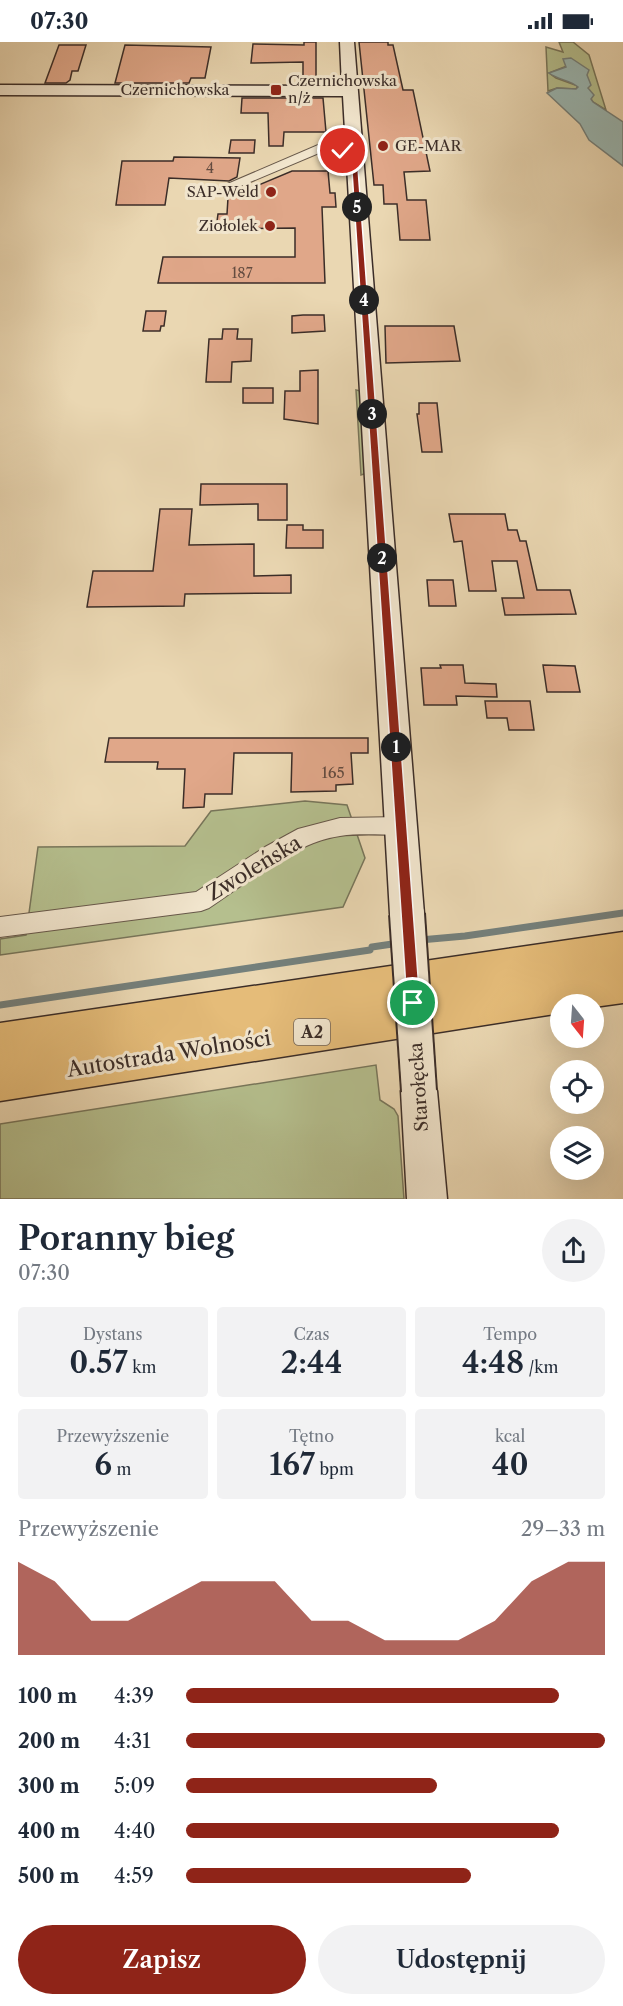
<!DOCTYPE html>
<html lang="pl">
<head>
<meta charset="utf-8">
<style>
	body { margin:0; font-family:"Libre Caslon Text",serif; background:#f2f2f3; color:#1f2937; height:100vh; display:flex; flex-direction:column; font-size:22px; white-space:nowrap }
	* { box-sizing:border-box; margin:0 }
	p { font-size:20px; color:#747a83 }
	.icon { flex:none; width:33px; height:33px; fill:none; stroke:currentColor; stroke-width:2; stroke-linecap:round; stroke-linejoin:round }
	.map { position:relative; height:1157px; overflow:hidden }
	.sheet { display:flex; flex-direction:column; background:#fff; flex:1 }
	.sheet>* { flex:none }
	.needle { width:39px; rotate:163deg }
	.buttons { position:absolute; left:550px; top:952px; display:grid; gap:12px }
	.buttons a { display:grid; place-items:center; width:54px; height:54px; border-radius:50%; background:#fff; box-shadow:0 6px 24px #0002; font-size:30px }
	.pin { position:absolute; display:grid; place-items:center; width:51px; height:51px; color:#fff; margin:-26px; border:3px solid #fff; border-radius:50%; box-shadow:0 2px 6px #0007 }
	.km { position:absolute; width:30px; height:30px; margin:-15px; border-radius:50%; background:#222; color:#fff; font-size:16px; line-height:30px; text-align:center }
	.round { display:grid; place-items:center; flex:none; width:63px; height:63px; border-radius:32px; background:#f2f2f3 }
	.head { display:flex; align-items:center; justify-content:space-between; height:102px; padding:0 18px }
	h1 { font-size:33px; font-weight:600; line-height:45px }
	.metrics { display:grid; grid-template-columns:repeat(3,1fr); gap:9px; height:102px; padding:6px 18px }
	.metrics div { display:grid; align-content:center; border-radius:6px; background:#f2f2f3; text-align:center }
	.metrics b { font-size:30px; font-weight:600 }
	.metrics small { font-size:16px; font-weight:400 }
	.metrics p { font-size:16px }
	.chart { height:168px; padding:12px 18px }
	.chart p { display:flex; justify-content:space-between }
	.chart svg { width:100%; height:108px; margin-top:6px; fill:#8f2418; opacity:.7 }
	.cta { display:flex; gap:12px; margin-top:auto; padding:12px 18px }
	.cta a { flex:1; height:69px; border-radius:36px; background:#8f2418; color:#fff; font-size:24px; font-weight:600; line-height:69px; text-align:center }
	.cta a+a { background:#f2f2f3; color:#1f2937 }
	ul { padding:0 18px; list-style:none; font-size:20px }
	li { display:grid; grid-template-columns:96px 72px 1fr; align-items:center; height:45px }
	li i { height:15px; border-radius:8px; background:#8f2418 }
	.status { display:flex; justify-content:space-between; align-items:center; height:42px; padding:0 30px; background:#fff; direction:ltr }
	.status svg { height:16px; fill:currentColor }
	.map>svg:first-child { display:block }
	.green { fill:#b5bf8e; stroke:#78765b; stroke-width:1.5 }
	.water { fill:#9ab8b4; stroke:#74807c; stroke-width:1.5 }
	.lines { fill:none; stroke-linecap:round; stroke-linejoin:round }
	.stream { stroke:#74807c; stroke-width:7 }
	.building { fill:#e0a789; stroke:#3b2d28; stroke-width:1.5 }
	.street-casing { stroke:#67584a; stroke-width:2 }
	.secondary-casing { stroke:#3b2d28; stroke-width:3 }
	.highway-casing { stroke:#3b2d28; stroke-width:3 }
	.street { fill:#f1e5cd; fill-rule:evenodd }
	.secondary { fill:#f1e5cd; fill-rule:evenodd }
	.highway { fill:#e5bc79; fill-rule:evenodd }
	.secondary-bridge-casing { stroke:#3b2d28; stroke-width:38; stroke-linecap:butt }
	.secondary-bridge { stroke:#f1e5cd; stroke-width:34 }
	.route { fill:#8f2418; stroke:#fff; stroke-width:1.5 }
	.poi-dot { fill:#8f2418; stroke:#f1e5cd; stroke-width:2 }
	.labels { text-anchor:middle; stroke-width:6; stroke-linejoin:round; paint-order:stroke }
	.far-number-label { font-size:14px; fill:#644c40 }
	.far-poi-label { font-size:15px; fill:#3b2d28; stroke:#f1e5cd; text-anchor:start }
	.far-street-label { font-size:15px; fill:#3b2d28; stroke:#f1e5cd }
	.number-label { font-size:15px; fill:#644c40 }
	.shield { fill:#f1e5cd; stroke:#72645a; stroke-width:1.5 }
	.shield-label { font-size:16px; font-weight:bold; fill:#3b2d28 }
	.street-label { font-size:18px; fill:#3b2d28; stroke:#f1e5cd }
	.near-street-label { font-size:21px; fill:#3b2d28; stroke:#f1e5cd }
</style>
</head>
<body>
<div class="status"><b>07:30</b><svg viewBox="0 0 49 12"><path d="M0 12V9h3v3zM5 12V6h3v6zM10 12V3h3v9zM15 12V0h3v12zM26 1h20v11H26zM47 4h2v5h-2z"/></svg></div>
<div class="map">
<svg width="623" height="1157" viewBox="0 0 623 1157">
	<rect width="100%" height="100%" fill="#ead7b2"/>
	<filter id="stains"><feTurbulence type="fractalNoise" baseFrequency=".00333" numOctaves="4"/><feColorMatrix values="0 0 0 0 .2 0 0 0 0 .09 0 0 0 0 .02 0 0 0 .5 -.17"/></filter>
	<radialGradient id="worn" r=".72"><stop offset=".6" stop-color="#630" stop-opacity="0"/><stop offset="1" stop-color="#630" stop-opacity=".3"/></radialGradient>
	<path class="green" d="M559 0H573L589 13 606 68 593 60 567 24 549 31 556 36 578 44 576 47 557 46 548 49 546 5 563 10Z
		M356 348 361 349 367 431 361 433Z
		M305 759 347 763 365 816 343 865 0 913V897L26 893 38 805 185 804 211 769Z
		M376 1023 380 1058 394 1067 398 1074 404 1157H0V1082Z"/>
	<path class="water" d="M571 16 589 28 587 33 591 43 588 46 594 53 591 57 593 60 623 80V124L589 98 580 82 547 51 557 46 576 47 578 45C570 38 558 38 549 31L566 25 563 17Z"/>
	<g class="lines">
		<path class="stream" d="M420 898 465 894 623 871
			M372 905 399 901
			M0 963 370 908"/>
	</g>
	<path class="building" d="M304 0H316V42H303V20L251 21 253 2 304 3Z
		M359 0H388V3H393L403 48H413L430 129 404 130 407 158H426L430 198H400L397 162H384L383 143H374Z
		M59 3H86L78 29H72L70 38 66 41H45Z
		M125 3 211 5 205 36H191L189 41H115Z
		M242 56H323L326 90H284L283 104H269L268 71H241Z
		M231 98H255L254 111H229Z
		M174 115 240 116 237 135 229 139 169 136 165 163H116L122 119H173Z
		M292 129H328L330 151H335L336 165H322L325 241H158L163 215H295V186L216 187 218 172H227L228 156Z
		M146 269H166L164 284H161L160 289H143Z
		M303 273H324L325 289 292 291V274Z
		M385 284H454L460 319 386 321Z
		M223 287H238L237 297H252L251 319 232 320 231 340H206L209 297H222Z
		M318 328V382L284 377 285 349H300V329Z
		M243 346H273V361H243Z
		M419 361H437L442 410H422L417 372H419Z
		M201 442H287V478H258V462L200 463Z
		M160 467H192L189 503 254 502V534L291 533V551L185 552 184 564 87 565 93 529H153Z
		M449 472H505L508 488H517L520 499H526L537 548H570L576 572 505 573 502 556H524L517 519H492L496 549H469L462 499 454 500Z
		M287 483H303V488H323V506H286Z
		M427 538H453L456 564H429Z
		M440 623H463L465 641 496 642 497 655 456 654 457 663H424L421 626H441Z
		M543 623 575 624 580 650H547Z
		M485 659H530L534 688H509L507 676H487Z
		M109 696H368V711H351L353 742 336 743V749L291 750 292 711H234L232 752H205L204 765 183 766 185 727H157L158 720H105Z"/>
	<g class="lines">
		<g class="street-casing">
			<path id="street" d="M353 88 357 89V95L236 146H226L225 143Z
				M401 775 409 778 412 784 409 790 401 793C381 793 360 791 340 794 295 800 247 841 209 866L201 869 0 895V875L196 850 265 805 298 787 340 776Z"/>
		</g>
		<g class="secondary-casing">
			<path id="secondary" d="M340 0H354L424 872 419 882 407 886 395 882 390 872 343 54 0 53V43L342 44Z
				M419 1032 432 1037 437 1049 447 1157H407L401 1049 406 1037Z"/>
		</g>
		<g class="highway-casing">
			<path id="highway" d="M623 890V961L594 965V963H561V971L0 1059V981Z"/>
		</g>
		<use href="#street" class="street"/>
		<use href="#secondary" class="secondary"/>
		<use href="#highway" class="highway"/>
		<g class="secondary-bridge-casing">
			<path id="secondary-bridge" d="M407 872 419 1049"/>
		</g>
		<use href="#secondary-bridge" class="secondary-bridge"/>
	</g>
	<path class="route" d="M341 108 357 113 420 961 413 966 407 961 351 114 341 111Z"/>
	<g class="poi-dot">
		<rect x="270" y="42" width="12" height="12" rx="3"/>
		<circle cx="383" cy="104" r="6"/>
		<circle cx="271" cy="150" r="6"/>
		<circle cx="270" cy="184" r="6"/>
	</g>
	<g class="labels">
		<g class="far-number-label">
			<text x="210" y="131">4</text>
			<text x="242" y="236">187</text>
		</g>
		<g class="far-poi-label">
			<text x="288" y="44">Czernichowska<tspan x="288" dy="17">n/ż</tspan></text>
			<text x="395" y="109">GE-MAR</text>
			<text x="259" y="155" text-anchor="end">SAP-Weld</text>
			<text x="258" y="189" text-anchor="end">Ziołolek</text>
		</g>
		<g class="far-street-label">
			<text x="175" y="53">Czernichowska</text>
		</g>
		<g class="number-label">
			<text x="333" y="736">165</text>
		</g>
		<rect class="shield" x="294" y="977" width="36" height="26" rx="4.5"/>
		<g class="shield-label">
			<text x="312" y="996">A2</text>
		</g>
		<g class="street-label">
			<text transform="translate(419 1045) rotate(-94)" y="6">Starołęcka</text>
		</g>
		<g class="near-street-label">
			<text transform="translate(254 826) rotate(-31)" y="7">Zwoleńska</text>
			<text transform="translate(169 1012) rotate(-9)" y="7">Autostrada Wolności</text>
		</g>
	</g>
	<rect width="100%" height="100%" filter="url(#stains)"/>
	<rect width="100%" height="100%" fill="url(#worn)"/>
</svg>
<div class="buttons">
<a><svg class="needle" viewBox="-14 -14 28 28"><path d="M0-13l5 13h-10z" fill="#e53935"/><path d="M0 13l5-13h-10z" fill="#747a83"/></svg></a>
<a><svg class="icon" aria-label="locate" viewBox="0 0 24 24"><circle cx="12" cy="12" r="6"/><path d="M12 2v4M12 18v4M2 12h4M18 12h4"/></svg></a>
<a><svg class="icon" aria-label="layers" viewBox="0 0 24 24"><path d="M12 4l9 5-9 5-9-5zM3 14l9 5 9-5"/></svg></a>
</div>
<div class="pin" style="left:413px;top:961px;background:#1e9e55"><svg class="icon" aria-label="arrive" viewBox="0 0 24 24"><path d="M6 21V4h12l-3 4 3 4H6"/></svg></div>
<div class="pin" style="left:343px;top:109px;background:#d93025"><svg class="icon" aria-label="check" viewBox="0 0 24 24"><path d="M5 12l5 5 9-10"/></svg></div>
<b class="km" style="left:396px;top:705px">1</b>
<b class="km" style="left:382px;top:516px">2</b>
<b class="km" style="left:372px;top:372px">3</b>
<b class="km" style="left:364px;top:258px">4</b>
<b class="km" style="left:357px;top:165px">5</b>
</div>
<section class="sheet">
<div class="head"><div><h1>Poranny bieg</h1><p>07:30</p></div><a class="round"><svg class="icon" aria-label="share" viewBox="0 0 24 24"><path d="M12 15V3M7 8l5-5 5 5M5 13v7h14v-7"/></svg></a></div>
<div class="metrics">
<div><p>Dystans</p><b>0.57<small> km</small></b></div>
<div><p>Czas</p><b>2:44</b></div>
<div><p>Tempo</p><b>4:48<small> /km</small></b></div>
</div>
<div class="metrics">
<div><p>Przewyższenie</p><b>6<small> m</small></b></div>
<div><p>Tętno</p><b>167<small> bpm</small></b></div>
<div><p>kcal</p><b>40</b></div>
</div>
<div class="chart"><p><span>Przewyższenie</span>29–33 m</p>
<svg viewBox="0 0 160 44" preserveAspectRatio="none"><path d="M0 44V6L10 14L20 30L30 30L40 22L50 14L60 14L70 14L80 30L90 30L100 38L110 38L120 38L130 30L140 14L150 6L160 6V44z"/></svg>
</div>
<ul>
<li><b>100 m</b>4:39<i style="width:89%"></i></li>
<li><b>200 m</b>4:31<i style="width:100%"></i></li>
<li><b>300 m</b>5:09<i style="width:60%"></i></li>
<li><b>400 m</b>4:40<i style="width:89%"></i></li>
<li><b>500 m</b>4:59<i style="width:68%"></i></li>
</ul>
<div class="cta"><a>Zapisz</a><a>Udostępnij</a></div>
</section>
</body>
</html>
